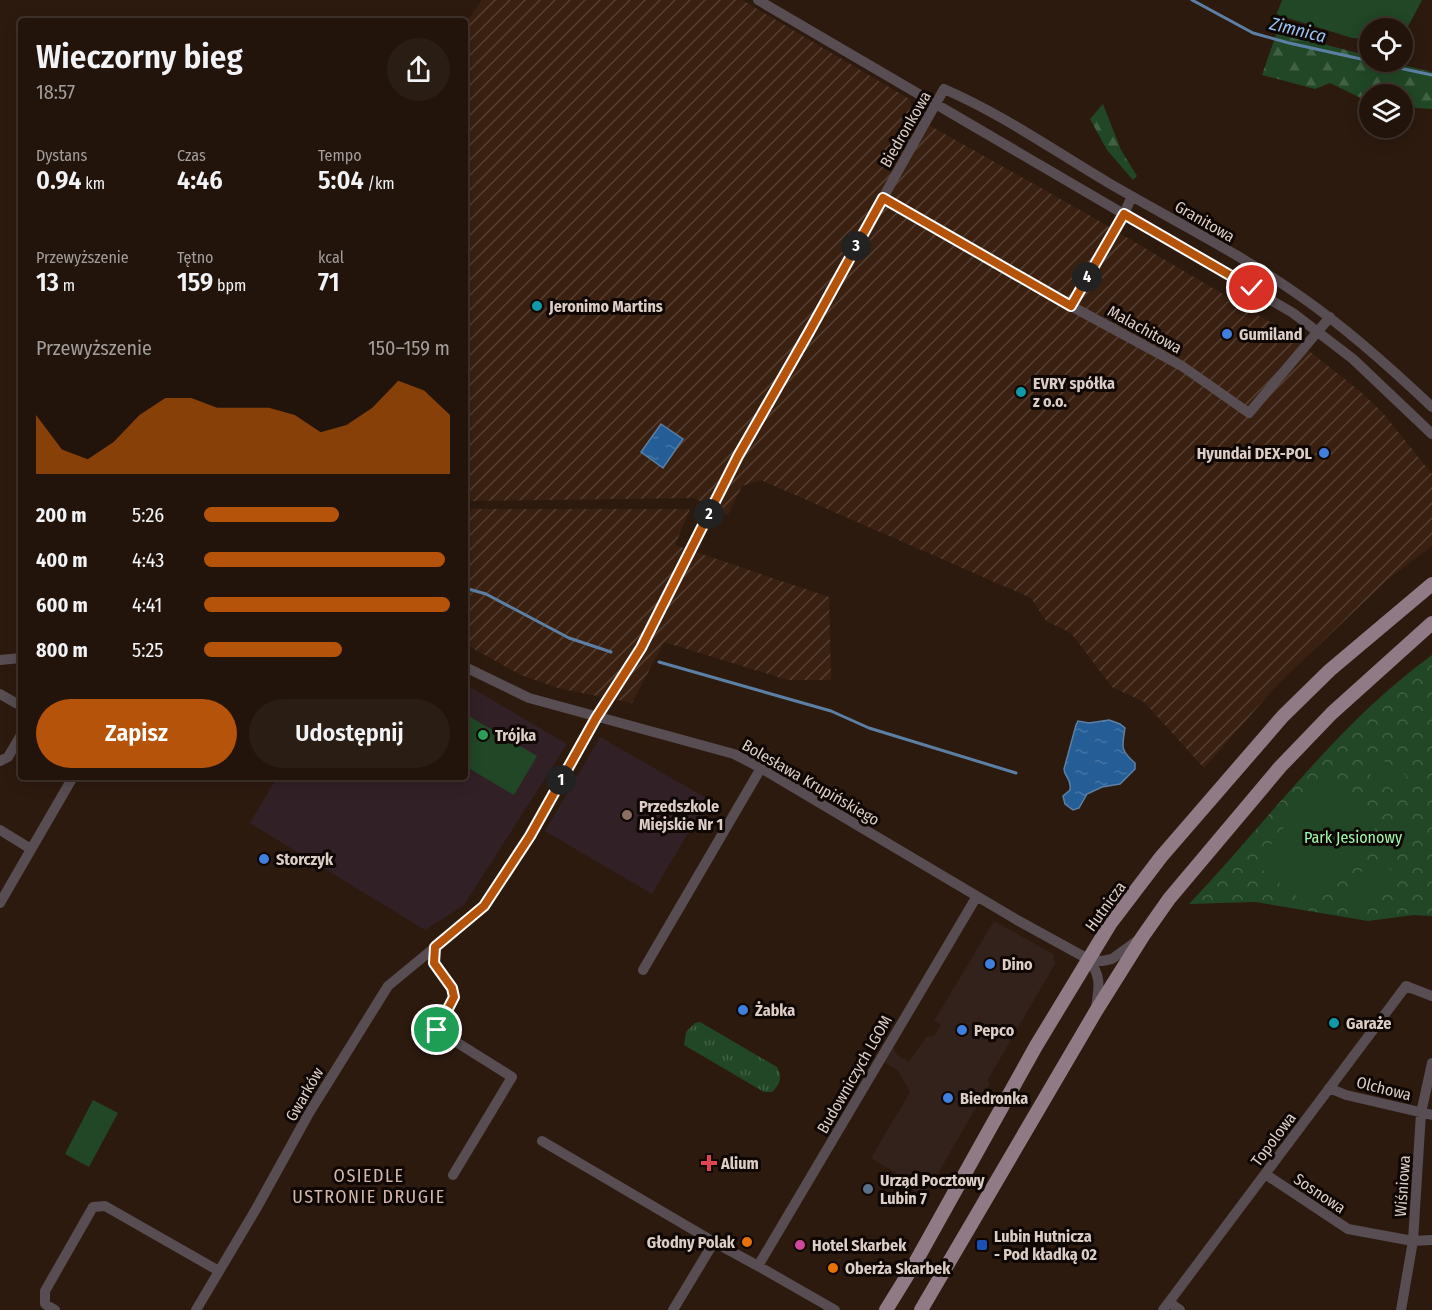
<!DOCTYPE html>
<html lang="pl">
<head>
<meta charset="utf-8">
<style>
	body { margin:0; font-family:"Fira Sans Condensed",sans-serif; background:#2a1d14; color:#f1f3f6; height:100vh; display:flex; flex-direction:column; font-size:22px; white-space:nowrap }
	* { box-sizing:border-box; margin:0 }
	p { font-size:20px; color:#a29e9d }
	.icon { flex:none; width:33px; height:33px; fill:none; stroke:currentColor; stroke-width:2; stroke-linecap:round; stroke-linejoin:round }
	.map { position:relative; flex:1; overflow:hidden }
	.side { position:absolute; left:18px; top:18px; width:450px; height:762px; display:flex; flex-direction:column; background:#22140b; border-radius:6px; box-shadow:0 3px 15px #0003,0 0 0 2px #3f332c }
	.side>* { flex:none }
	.fabs { position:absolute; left:1359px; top:18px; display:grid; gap:12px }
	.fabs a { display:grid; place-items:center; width:54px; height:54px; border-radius:50%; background:#22140b; box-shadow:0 3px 15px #0003,0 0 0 2px #3f332c; font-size:30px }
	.pin { position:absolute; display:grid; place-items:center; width:51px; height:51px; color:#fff; margin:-26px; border:3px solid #fff; border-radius:50%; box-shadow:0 2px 6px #0007 }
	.km { position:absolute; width:30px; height:30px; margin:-15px; border-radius:50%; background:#222; color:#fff; font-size:16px; line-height:30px; text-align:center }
	.round { display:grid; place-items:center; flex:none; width:63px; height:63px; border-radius:32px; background:#2a1d14 }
	.summary { display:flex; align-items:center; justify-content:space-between; height:102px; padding:0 18px }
	h1 { font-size:33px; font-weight:600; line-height:45px }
	.figures { display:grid; grid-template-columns:repeat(3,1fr); gap:9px; height:102px; padding:6px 18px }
	.figures div { display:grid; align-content:center }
	.figures b { font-size:26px; font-weight:600 }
	.figures small { font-size:16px; font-weight:400 }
	.figures p { font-size:16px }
	.chart { height:168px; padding:12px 18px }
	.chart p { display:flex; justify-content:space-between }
	.chart svg { width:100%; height:108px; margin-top:6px; fill:#b45309; opacity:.7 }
	.cta { display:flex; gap:12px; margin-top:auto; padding:12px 18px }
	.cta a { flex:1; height:69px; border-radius:36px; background:#b45309; color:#fff; font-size:24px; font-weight:600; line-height:69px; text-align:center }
	.cta a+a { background:#2a1d14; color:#f1f3f6 }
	ul { padding:0 18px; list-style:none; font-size:20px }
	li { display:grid; grid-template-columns:96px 72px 1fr; align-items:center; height:45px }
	li i { height:15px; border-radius:8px; background:#b45309 }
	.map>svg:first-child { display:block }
	.commercial { fill:#33211c }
	.industrial { fill:url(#industrial-furrows) }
	.education { fill:#322027 }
	.grass { fill:url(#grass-tufts) }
	.forest { fill:url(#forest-firs) }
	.park { fill:url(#park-crowns) }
	.garden { fill:#214726 }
	.water { fill:url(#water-ripples); stroke:#5c80a5; stroke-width:1.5 }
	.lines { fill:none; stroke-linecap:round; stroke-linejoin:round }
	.stream { stroke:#5c80a5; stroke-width:3 }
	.minor { stroke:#574d52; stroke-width:10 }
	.major { stroke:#8f7a85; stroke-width:14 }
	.route-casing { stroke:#fff; stroke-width:12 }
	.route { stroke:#b45309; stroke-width:8 }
	.culture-dot { fill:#0f9aa8; stroke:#0f0704; stroke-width:2 }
	.shop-dot { fill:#3f7fe0; stroke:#0f0704; stroke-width:2 }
	.leisure-dot { fill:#2e9e5b; stroke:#0f0704; stroke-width:2 }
	.education-dot { fill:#8d6e63; stroke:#0f0704; stroke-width:2 }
	.health-dot { fill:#e0444e; stroke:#0f0704; stroke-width:2 }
	.service-dot { fill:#5c6f8a; stroke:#0f0704; stroke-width:2 }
	.food-dot { fill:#e8710a; stroke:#0f0704; stroke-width:2 }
	.hotel-dot { fill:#d1479c; stroke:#0f0704; stroke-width:2 }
	.transit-dot { fill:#1a4fb4; stroke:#0f0704; stroke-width:2 }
	.labels { text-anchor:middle; stroke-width:6; stroke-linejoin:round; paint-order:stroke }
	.street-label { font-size:16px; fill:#dccec7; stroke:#0f0704 }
	.poi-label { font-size:16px; font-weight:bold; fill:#dccec7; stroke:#0f0704; text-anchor:start }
	.park-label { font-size:16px; fill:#9ef9a9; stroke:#0f0704 }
	.water-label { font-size:18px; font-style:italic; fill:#97c3f4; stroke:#0f0704 }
	.neighbourhood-label { font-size:18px; letter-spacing:1.5px; fill:#d3b8aa; stroke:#0f0704 }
</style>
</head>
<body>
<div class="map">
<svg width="1432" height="1310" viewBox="0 0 1432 1310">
	<defs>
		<pattern id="industrial-furrows" width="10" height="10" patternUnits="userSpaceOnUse" patternTransform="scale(1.5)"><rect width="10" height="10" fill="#3a2011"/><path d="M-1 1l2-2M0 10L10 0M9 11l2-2" fill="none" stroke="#563f32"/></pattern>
		<pattern id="grass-tufts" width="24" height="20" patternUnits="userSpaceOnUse" patternTransform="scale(1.5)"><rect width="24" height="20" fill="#214726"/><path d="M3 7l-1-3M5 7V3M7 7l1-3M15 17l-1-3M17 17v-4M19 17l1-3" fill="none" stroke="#416044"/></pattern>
		<pattern id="forest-firs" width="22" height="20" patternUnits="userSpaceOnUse" patternTransform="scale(1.5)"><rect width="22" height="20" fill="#214726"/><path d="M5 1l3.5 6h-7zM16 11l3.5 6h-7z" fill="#416044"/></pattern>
		<pattern id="park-crowns" width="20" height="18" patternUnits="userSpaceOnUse" patternTransform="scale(1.5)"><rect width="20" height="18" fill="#214726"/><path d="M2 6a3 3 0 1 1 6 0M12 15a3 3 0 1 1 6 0" fill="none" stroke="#416044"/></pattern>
		<pattern id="water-ripples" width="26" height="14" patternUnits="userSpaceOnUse" patternTransform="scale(1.5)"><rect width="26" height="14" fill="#255e97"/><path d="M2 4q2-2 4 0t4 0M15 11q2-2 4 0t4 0" fill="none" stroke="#4474a4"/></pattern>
	</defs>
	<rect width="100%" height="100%" fill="#2d1a0f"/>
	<path class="commercial" d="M994 921 1053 954 1055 964 987 1081 990 1084 924 1197 894 1179 896 1173 871 1158 910 1092 898 1071 884 1062 894 1047 896 1054 909 1062 926 1037 934 1036 941 1025 934 1021Z"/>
	<path class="industrial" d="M482 0H742L911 100V115L1087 214 1279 327 1362 393 1382 412 1432 474V546L1387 580 1277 685 1204 768 1144 702 1112 687 1071 633 1046 621 1031 598 761 480 742 486 728 515 694 498 465 501V24Z
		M465 509H690L675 545 829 597 831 680H788L664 642 632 703 558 688 521 675 465 644Z"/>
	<path class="education" d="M465 684 567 744 464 905 425 930 250 823 277 777H465Z
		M600 737 708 799 652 894 545 831Z"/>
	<path class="grass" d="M700 1022 777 1067C783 1077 780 1084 772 1092H764L684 1045 686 1032 695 1023Z"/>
	<path class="forest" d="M1277 32 1369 56 1370 62H1390L1432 72V109L1403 107 1402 94H1370L1369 102 1330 83 1315 89 1262 75Z
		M1103 104 1121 150 1137 176 1133 180 1107 150 1090 119Z"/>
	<path class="park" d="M1432 655V916L1414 915 1368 921 1255 902 1189 904C1269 820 1337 724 1432 655Z"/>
	<path class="garden" d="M1282 0H1422L1403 36 1402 28H1370L1369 39 1352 38 1278 15 1277 13Z
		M465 714 537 756 514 795 465 766Z
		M1381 759 1407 776 1396 792 1370 774Z
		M1321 778 1380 822 1314 909 1256 865Z
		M1399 810 1418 824 1392 858 1374 844Z
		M1373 857 1395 873 1361 918 1339 902Z
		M93 1100 118 1113 89 1167 65 1154Z"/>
	<path class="water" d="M661 424 683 439 663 468 641 452Z
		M1109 720 1120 724 1125 728C1122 747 1120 750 1135 763V769L1120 784 1102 787 1087 794 1079 808 1073 810 1065 804 1063 796 1070 790C1072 778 1064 777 1064 769L1076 725 1078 721 1089 723Z"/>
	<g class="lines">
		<path class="stream" d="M1192 0 1253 33 1289 43 1370 61
			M1371 62 1432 75
			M465 588 486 594 569 638 611 652
			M659 662 831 711 869 728 1016 773"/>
		<path class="minor" d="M758 0 1293 313 1353 359 1432 434
			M883 198 1071 306 1182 366 1249 413 1330 317
			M1071 306 1124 214 1132 196
			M0 660 21 658
			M465 667 529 698 734 754 761 768 1017 920 1088 959 1102 961 1112 959 1138 940
			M0 694 21 706
			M0 761 8 757 21 735
			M0 830 31 849
			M0 903 73 777
			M435 947 434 963 452 988 454 997 437 1030 512 1077 453 1175
			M1088 959C1102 976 1099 987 1096 1008
			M643 970 761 768
			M1329 1088 1346 1095 1432 1115
			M542 1141 714 1242
			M1265 1174 1348 1229 1413 1241 1432 1240
			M758 1266 835 1310
			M1169 1302 1180 1310
			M55 1310 45 1304V1291L93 1207 105 1206 219 1271
			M196 1310 256 1209 309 1113 388 986 485 906 530 836 595 718 641 648 738 456 944 89C1002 114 1053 150 1107 182 1172 220 1241 254 1303 298 1350 331 1391 368 1432 407
			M673 1310 714 1242 758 1266 977 896
			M1163 1310 1406 986 1432 996
			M1401 1310 1413 1241 1421 1113 1432 1063"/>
		<path class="major" d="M886 1310 915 1263 1036 1046 1110 924 1161 857 1283 716 1330 670 1432 584
			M921 1310 1096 1011 1143 936 1169 899 1280 767 1332 713 1432 623"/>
	</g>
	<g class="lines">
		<g class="route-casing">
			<path id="route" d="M437 1030 454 997 452 988 434 963 435 947 484 906 530 836 596 718 641 648 738 456 809 332 883 198 1071 306 1124 214 1252 288"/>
		</g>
		<use href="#route" class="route"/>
	</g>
	<g class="culture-dot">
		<circle cx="537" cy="306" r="6"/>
		<circle cx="1021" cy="392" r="6"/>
		<circle cx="1334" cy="1023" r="6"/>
	</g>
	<g class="shop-dot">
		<circle cx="1227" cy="334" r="6"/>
		<circle cx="1324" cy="453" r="6"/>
		<circle cx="264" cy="859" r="6"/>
		<circle cx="990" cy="964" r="6"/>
		<circle cx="743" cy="1010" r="6"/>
		<circle cx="962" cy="1030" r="6"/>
		<circle cx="948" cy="1098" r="6"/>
	</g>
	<circle class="leisure-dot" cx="483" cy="735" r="6"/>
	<circle class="education-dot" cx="627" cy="815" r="6"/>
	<path class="health-dot" d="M706 1154h6v6h6v6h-6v6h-6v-6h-6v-6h6z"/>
	<circle class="service-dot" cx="868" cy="1189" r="6"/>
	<g class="food-dot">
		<circle cx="747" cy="1242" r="6"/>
		<circle cx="833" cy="1268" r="6"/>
	</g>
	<circle class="hotel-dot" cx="800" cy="1245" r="6"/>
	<rect class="transit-dot" x="976" y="1239" width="12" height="12" rx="3"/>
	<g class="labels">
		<g class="street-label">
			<text transform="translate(905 129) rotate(-60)" y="6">Biedronkowa</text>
			<text transform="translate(1205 221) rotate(30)" y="6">Granitowa</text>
			<text transform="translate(1145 329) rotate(29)" y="6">Malachitowa</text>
			<text transform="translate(811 782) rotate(30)" y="6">Bolesława Krupińskiego</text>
			<text transform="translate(1105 906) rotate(-54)" y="6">Hutnicza</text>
			<text transform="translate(854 1074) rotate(-60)" y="6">Budowniczych LGOM</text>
			<text transform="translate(1384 1088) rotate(14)" y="6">Olchowa</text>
			<text transform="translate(304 1094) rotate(-60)" y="6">Gwarków</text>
			<text transform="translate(1273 1139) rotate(-53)" y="6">Topolowa</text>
			<text transform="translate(1402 1186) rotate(-86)" y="6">Wiśniowa</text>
			<text transform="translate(1320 1193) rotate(34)" y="6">Sosnowa</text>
		</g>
		<g class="poi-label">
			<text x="549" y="312">Jeronimo Martins</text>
			<text x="1239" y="340">Gumiland</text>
			<text x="1033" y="389">EVRY spółka<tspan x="1033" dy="18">z o.o.</tspan></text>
			<text x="1312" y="459" text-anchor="end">Hyundai DEX-POL</text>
			<text x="495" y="741">Trójka</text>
			<text x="639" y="812">Przedszkole<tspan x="639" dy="18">Miejskie Nr 1</tspan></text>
			<text x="276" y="865">Storczyk</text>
			<text x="1002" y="970">Dino</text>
			<text x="755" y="1016">Żabka</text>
			<text x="1346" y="1029">Garaże</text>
			<text x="974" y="1036">Pepco</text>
			<text x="960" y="1104">Biedronka</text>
			<text x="721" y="1169">Alium</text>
			<text x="880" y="1186">Urząd Pocztowy<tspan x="880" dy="18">Lubin 7</tspan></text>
			<text x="994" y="1242">Lubin Hutnicza<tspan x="994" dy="18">- Pod kładką 02</tspan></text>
			<text x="735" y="1248" text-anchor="end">Głodny Polak</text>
			<text x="812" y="1251">Hotel Skarbek</text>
			<text x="845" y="1274">Oberża Skarbek</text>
		</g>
		<g class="park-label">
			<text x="1353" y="843">Park Jesionowy</text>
		</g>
		<g class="water-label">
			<text transform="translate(1298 30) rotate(14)" y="6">Zimnica</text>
		</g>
		<g class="neighbourhood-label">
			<text x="369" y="1182">OSIEDLE<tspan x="369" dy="21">USTRONIE DRUGIE</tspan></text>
		</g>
	</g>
</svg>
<div class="fabs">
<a><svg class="icon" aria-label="locate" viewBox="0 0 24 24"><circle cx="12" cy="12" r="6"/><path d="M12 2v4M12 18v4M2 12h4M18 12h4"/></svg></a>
<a><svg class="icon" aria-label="layers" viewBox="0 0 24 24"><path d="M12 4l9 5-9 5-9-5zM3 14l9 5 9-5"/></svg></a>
</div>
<div class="pin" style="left:437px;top:1030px;background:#1e9e55"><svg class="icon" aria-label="arrive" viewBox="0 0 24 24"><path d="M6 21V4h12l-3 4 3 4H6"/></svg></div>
<div class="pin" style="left:1252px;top:288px;background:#d93025"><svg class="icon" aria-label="check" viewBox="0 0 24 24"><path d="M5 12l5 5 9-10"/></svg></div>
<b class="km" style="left:561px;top:780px">1</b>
<b class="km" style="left:709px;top:514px">2</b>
<b class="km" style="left:856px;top:246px">3</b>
<b class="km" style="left:1087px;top:277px">4</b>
<section class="side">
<div class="summary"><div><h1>Wieczorny bieg</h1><p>18:57</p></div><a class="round"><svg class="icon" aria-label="share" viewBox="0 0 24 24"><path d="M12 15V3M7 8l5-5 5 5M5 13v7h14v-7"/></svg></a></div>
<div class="figures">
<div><p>Dystans</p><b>0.94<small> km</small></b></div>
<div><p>Czas</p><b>4:46</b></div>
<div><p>Tempo</p><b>5:04<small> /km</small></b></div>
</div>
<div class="figures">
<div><p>Przewyższenie</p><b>13<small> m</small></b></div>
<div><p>Tętno</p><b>159<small> bpm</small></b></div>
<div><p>kcal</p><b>71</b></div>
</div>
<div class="chart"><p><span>Przewyższenie</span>150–159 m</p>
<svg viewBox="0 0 160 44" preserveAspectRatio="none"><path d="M0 44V20L10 34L20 38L30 31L40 20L50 13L60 13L70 17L80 17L90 17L100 20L110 27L120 24L130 17L140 6L150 10L160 20V44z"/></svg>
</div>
<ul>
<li><b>200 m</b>5:26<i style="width:55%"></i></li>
<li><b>400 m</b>4:43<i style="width:98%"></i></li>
<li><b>600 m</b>4:41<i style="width:100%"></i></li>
<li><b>800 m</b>5:25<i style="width:56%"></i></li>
</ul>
<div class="cta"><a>Zapisz</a><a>Udostępnij</a></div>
</section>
</div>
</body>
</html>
